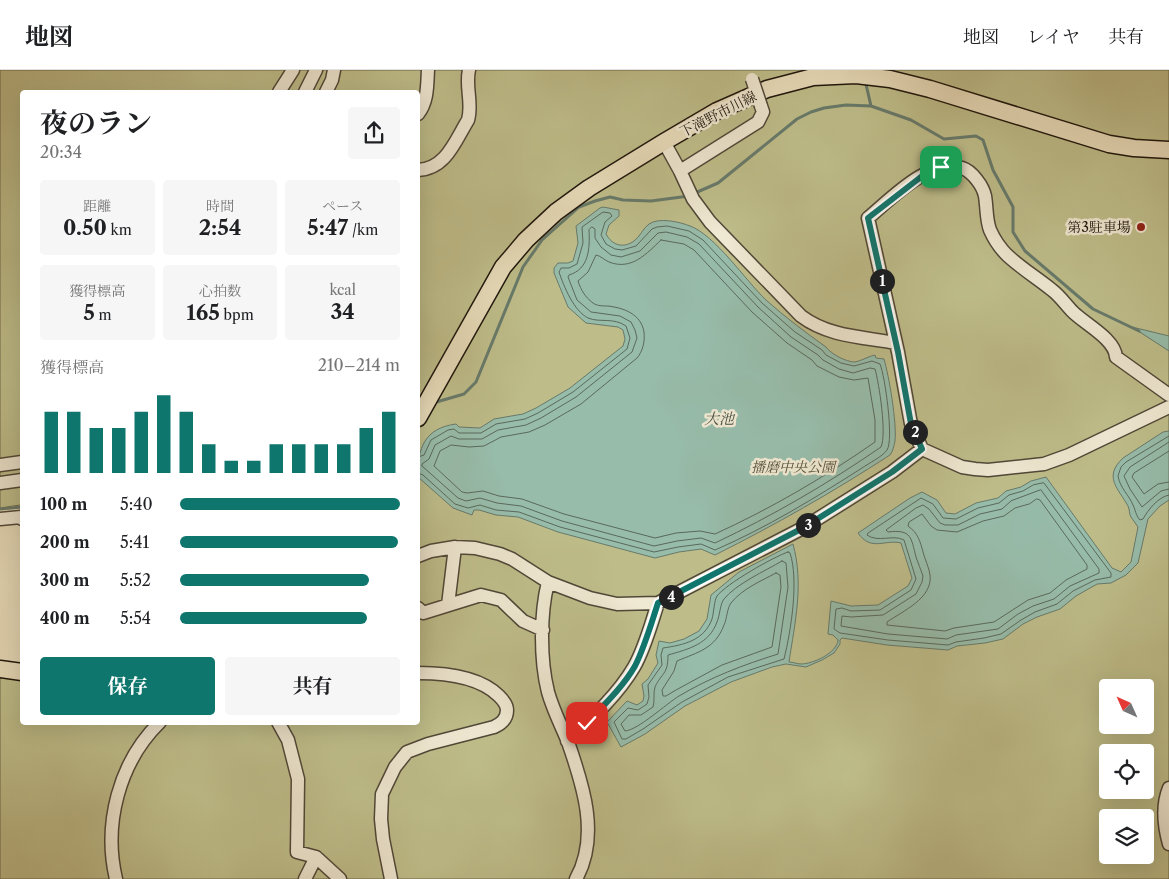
<!DOCTYPE html>
<html lang="ja">
<head>
<meta charset="utf-8">
<style>
	body { margin:0; font-family:"Libre Caslon Text","Noto Serif JP",serif; background:#f6f6f6; color:#202124; height:100vh; display:flex; flex-direction:column; font-size:19px; white-space:nowrap }
	* { box-sizing:border-box; margin:0 }
	p { font-size:16px; color:#757577 }
	.icon { flex:none; width:28px; height:28px; fill:none; stroke:currentColor; stroke-width:2; stroke-linecap:round; stroke-linejoin:round }
	.map { position:relative; flex:1; overflow:hidden }
	.drawer { position:absolute; left:20px; top:20px; width:400px; height:635px; display:flex; flex-direction:column; background:#fff; border-radius:5px; box-shadow:0 5px 20px #0002 }
	.drawer>* { flex:none }
	.needle { width:32px; rotate:315deg }
	.tools { position:absolute; left:1099px; top:609px; display:grid; gap:10px }
	.tools a { display:grid; place-items:center; width:55px; height:55px; border-radius:5px; background:#fff; box-shadow:0 5px 20px #0002; font-size:25px }
	.pin { position:absolute; display:grid; place-items:center; width:42px; height:42px; color:#fff; margin:-21px; border-radius:10px; box-shadow:0 2px 8px #0006 }
	.km { position:absolute; width:25px; height:25px; margin:-12px; border-radius:50%; background:#222; color:#fff; font-size:14px; line-height:25px; text-align:center }
	.round { display:grid; place-items:center; flex:none; width:52px; height:52px; border-radius:5px; background:#f6f6f6 }
	.head { display:flex; align-items:center; justify-content:space-between; height:85px; padding:0 20px }
	h1 { font-size:28px; font-weight:700; line-height:38px }
	.stats { display:grid; grid-template-columns:repeat(3,1fr); gap:8px; height:85px; padding:5px 20px }
	.stats div { display:grid; align-content:center; border-radius:5px; background:#f6f6f6; text-align:center }
	.stats b { font-size:21px; font-weight:700 }
	.stats small { font-size:14px; font-weight:400 }
	.stats p { font-size:14px }
	.chart { height:140px; padding:10px 20px }
	.chart p { display:flex; justify-content:space-between }
	.chart svg { width:100%; height:90px; margin-top:5px; stroke:#0f766e; stroke-width:6 }
	.primary-button { display:flex; gap:10px; margin-top:auto; padding:10px 20px }
	.primary-button a { flex:1; height:58px; border-radius:5px; background:#0f766e; color:#fff; font-size:20px; font-weight:700; line-height:58px; text-align:center }
	.primary-button a+a { background:#f6f6f6; color:#202124 }
	ul { padding:0 20px; list-style:none; font-size:16px }
	li { display:grid; grid-template-columns:80px 60px 1fr; align-items:center; height:38px }
	li i { height:12px; border-radius:6px; background:#0f766e }
	header { display:flex; align-items:center; gap:30px; box-sizing:border-box; height:70px; padding:0 25px; background:#fff; border-bottom:1px solid #e0e0e0 }
	header strong { font-size:24px }
	nav { display:flex; gap:28px; margin-inline-start:auto; font-size:18px }
	.map>svg:first-child { display:block }
	.green { fill:#bebd8a; stroke:#6e6a4c; fill-rule:evenodd }
	.water { fill:#97bcaa; stroke:#677a6b }
	.lines { fill:none; stroke-linecap:round; stroke-linejoin:round }
	.shore { stroke:#5a695c; stroke-width:1 }
	.stream { stroke:#677a6b; stroke-width:3 }
	.minor-casing { stroke:#504738; stroke-width:15 }
	.major-casing { stroke:#1e160d; stroke-width:19 }
	.minor { stroke:#efe8d2; stroke-width:12 }
	.major { stroke:#e7dbb9; stroke-width:16 }
	.minor-bridge-casing { stroke:#504738; stroke-width:15; stroke-linecap:butt }
	.minor-bridge { stroke:#efe8d2; stroke-width:12 }
	.route-casing { stroke:#fff; stroke-width:10 }
	.route { stroke:#0f766e; stroke-width:6 }
	.poi-dot { fill:#8f2418; stroke:#efe8d2; stroke-width:2 }
	.labels { text-anchor:middle; stroke-width:5; stroke-linejoin:round; paint-order:stroke }
	.street-label { font-size:14px; fill:#1e160d; stroke:#efe8d2 }
	.poi-label { font-size:14px; fill:#1e160d; stroke:#efe8d2; text-anchor:end }
	.park-label { font-size:14px; font-style:italic; fill:#565039; stroke:#efe8d2 }
	.water-label { font-size:15px; font-style:italic; fill:#485044; stroke:#efe8d2 }
</style>
</head>
<body>
<header>
<strong>地図</strong>
<nav><a>地図</a><a>レイヤ</a><a>共有</a></nav>
</header>
<div class="map">
<svg width="1169" height="809" viewBox="0 0 1169 809">
	<rect width="100%" height="100%" fill="#e7dbb9"/>
	<filter id="stains"><feTurbulence type="fractalNoise" baseFrequency=".004" numOctaves="4"/><feColorMatrix values="0 0 0 0 .2 0 0 0 0 .09 0 0 0 0 .02 0 0 0 .5 -.17"/></filter>
	<radialGradient id="worn" r=".72"><stop offset=".6" stop-color="#630" stop-opacity="0"/><stop offset="1" stop-color="#630" stop-opacity=".3"/></radialGradient>
	<path class="green" d="M0 0H1169V809H0V608L22 609V652H418V22H22V438L20 435 0 438ZM1108 618H1145V655H1108ZM1108 682H1145V720H1108ZM1108 748H1145V785H1108Z"/>
	<path class="water" d="M603 137 619 140V146L609 155 606 164C612 175 623 179 634 171 640 167 643 158 649 154 659 147 680 152 690 156 715 165 746 211 766 230 785 247 805 262 826 277 831 284 846 292 855 292 861 291 869 286 875 285L876 288 884 289C889 306 897 353 895 371 894 376 893 381 890 385 833 422 775 455 715 485L701 479 679 482 655 488 558 462 518 447 496 445 479 440H474L472 445 453 438 418 407C417 378 425 358 456 354L459 357 480 358 494 349 523 344 536 338 570 318 623 276 625 269 623 260 618 257 586 253 568 237 554 203V198L558 193H568L573 191 578 173 576 156 600 138Z
		M1132 257 1169 266V281Z
		M1169 361V430L1160 436 1148 449 1138 493 1126 505 1111 513 1097 514 1076 526 1060 539 1037 547 1023 554 1003 569 985 573 957 576 948 580 887 575 842 568 840 570V574L834 583 822 590 806 597 786 594 772 597 731 612 685 636 645 664 621 677 607 652 627 631 637 635 643 631 644 626 642 614 648 609 658 593 656 585 659 571 670 573 684 569 699 561 707 549 711 525 739 502 793 474C804 514 795 552 789 592 793 592 797 594 801 594 813 594 837 583 838 570L833 565 828 564 831 531 851 536 878 535 908 516 912 508 901 473C885 469 871 482 858 463L910 428 922 422 937 430 946 443 955 444 976 433 998 428 1006 421 1021 417 1031 411 1046 407 1112 498 1121 502 1131 492 1138 457C1136 454 1133 450 1131 447 1129 444 1130 440 1128 436 1118 418 1103 407 1123 388L1163 362Z"/>
	<g class="lines">
		<path class="shore" d="M592 157 595 159V168L601 177 611 185 621 187 640 181 658 163 666 162 687 167 699 174 758 237 791 267 818 285 823 290 839 299 853 303 870 298 875 299C879 313 887 364 881 377 829 413 772 446 715 473L701 468 677 471 654 476 562 451 521 436 497 433 480 428 466 431 458 428 422 396V394L429 389 435 375 451 366 459 369H482L498 360 526 355 541 348 576 327 632 282 637 268 635 260 631 252 620 246 591 242 577 230 568 207 569 205C589 199 590 179 589 160Z
			M661 170 684 174 694 180 752 242 787 273 812 290 817 296 839 307 854 310 868 308 875 350V372C825 407 770 439 715 464L700 461 676 463 655 468 564 444 522 429 499 426 483 421 467 423 462 422 434 396 440 381 451 375 469 377 484 376 501 367 529 362 545 355 581 334 637 288C643 281 645 271 644 262 641 244 624 238 608 236 603 236 597 236 593 233 585 227 581 220 578 211L588 202 596 185C601 186 604 190 609 192 632 201 647 183 661 170Z
			M1169 366 1126 392 1121 397 1118 406C1120 418 1129 425 1133 435 1136 441 1135 444 1140 450L1143 449C1148 440 1158 427 1169 425
			M1169 372 1130 397 1124 406 1130 419 1142 437 1161 421 1169 419
			M1169 381 1134 403 1132 407 1144 424 1158 414 1169 412
			M418 387 424 385 431 370 448 360 454 359 459 363H481L496 354 525 349 538 343 573 322 627 279 630 268 626 256C613 247 600 253 588 248 574 241 564 217 559 202L561 198H569L577 194 583 173 582 157 603 142 610 143 612 146 605 152 601 165 606 174 615 179 622 180 636 176 652 159 657 157 667 156 689 161 703 170 762 233 795 262 822 280 826 285 841 293 854 296 872 291 880 294C885 306 894 370 887 380 882 387 869 393 862 398 815 428 766 458 715 480L701 474 678 477 654 482 560 457 519 442 496 440 480 435 468 438 455 434 423 405 418 403
			M1044 413 1111 503V507L1095 510 1073 521 1057 534 1035 542 1021 550 1001 564 984 568 956 572 948 575 888 570 840 563 834 559 836 539 842 538 851 541 880 540 911 520 916 509 904 470C893 464 878 473 867 465L868 463 921 428 933 434 943 448 956 449 978 438 999 433 1009 425 1023 421 1033 415Z
			M1041 420 1099 499V503L1070 516 1054 529 1033 536 1018 544 998 559 956 565 947 569 888 564 841 556 842 546 851 547 883 545 916 524 922 512 923 506C921 500 918 493 916 487 911 468 912 459 888 462L886 460 916 438 923 435 929 439 940 453 945 455H958L980 444 1002 439 1011 431Z
			M1037 429 1040 430 1087 495V499L1066 510 1050 523 1028 530 994 552 954 558 945 561 887 555V552C903 541 933 528 930 505 929 497 925 490 923 482 920 471 918 463 908 456L909 452 922 444 931 456 937 460 957 462 983 451 1004 446 1015 438 1029 434Z
			M788 482 790 483C799 510 791 561 784 589L728 607 682 632 643 659 626 669H622L614 652 628 638 638 640 647 634 649 627 648 615 662 595 661 585 663 578C683 575 704 571 712 549 714 542 714 531 717 526 726 514 773 487 788 482Z
			M782 491 786 493 788 517 778 584C743 595 711 607 679 626 666 634 638 660 625 661L621 654 629 645H641L653 637C655 631 653 623 655 617 662 602 668 605 668 585 689 579 709 574 717 552 720 545 720 534 724 529 736 514 765 501 782 491Z
			M776 503 780 505 781 517 772 577 722 595 676 620 666 626H663L662 620 674 601 677 591C698 582 715 579 724 555 727 549 727 538 731 533 742 519 761 511 776 503Z"/>
		<path class="stream" d="M865 10 871 36
			M695 123 718 113 797 49 811 42 824 38 846 35 871 36 911 50 944 69 976 66 983 70 993 100 1013 137V162L1025 181 1093 239 1139 261
			M433 333 464 324 476 312 523 197 542 170 579 137 595 131 610 127 623 130 651 131 689 126
			M0 439 22 437"/>
		<g class="minor-casing">
			<path id="minor" d="M279 22 293 0
				M305 22 316 0
				M326 22 332 10 334 0
				M418 44C428 31 427 16 428 0
				M664 72 680 101 693 129 710 152 801 246C829 267 863 267 896 273
				M418 100C446 99 455 71 468 50 473 33 465 17 469 0
				M680 101 758 52 763 42 761 36
				M1169 325 1116 287C1115 269 1085 254 1073 242 1066 235 1060 226 1052 220 1037 208 1021 198 1007 185 1000 178 994 169 990 160 986 149 987 138 985 126 983 116 972 101 962 98 929 88 891 129 868 148L898 282 911 354 922 379 962 397 975 399 988 400 1044 394 1069 385 1169 337
				M0 395 22 392
				M0 413 22 410
				M0 449 21 447 22 449
				M418 486 431 481 455 477 475 478 500 484 512 489 548 512 590 528 617 534 658 533 803 458 892 402 922 379
				M548 512C540 544 540 590 548 622 553 640 561 655 568 672 583 715 600 766 576 809
				M448 535 455 477
				M418 538 423 543 481 525 501 530 523 551 543 560
				M278 652 288 670 298 709 297 782 316 787 340 809
				M567 671C591 649 617 626 634 597 645 578 651 554 658 533
				M1169 718C1162 735 1164 756 1169 774
				M116 809C103 754 119 692 160 652
				M305 809 316 787
				M391 809 383 769 381 749 382 724 395 697 407 682 428 674 494 657C501 654 507 649 507 640 507 635 503 630 499 626 479 606 445 603 418 603"/>
		</g>
		<g class="major-casing">
			<path id="major" d="M418 348 503 197 526 170 556 142 589 118 664 72 717 41 767 19 813 7 856 5 890 9 930 19 1109 74 1134 78 1169 80
				M0 599 22 602"/>
		</g>
		<use href="#minor" class="minor"/>
		<use href="#major" class="major"/>
		<g class="minor-bridge-casing">
			<path id="minor-bridge" d="M752 9 761 36"/>
		</g>
		<use href="#minor-bridge" class="minor-bridge"/>
	</g>
	<g class="lines">
		<g class="route-casing">
			<path id="route" d="M587 653C603 636 623 617 635 596 645 576 651 554 658 533L803 458 892 402 922 379 911 354 898 282 868 148 926 103 941 97"/>
		</g>
		<use href="#route" class="route"/>
	</g>
	<circle class="poi-dot" cx="1141" cy="157" r="5"/>
	<g class="labels">
		<g class="street-label">
			<text transform="translate(718 44) rotate(-27)" y="5">下滝野市川線</text>
		</g>
		<g class="poi-label">
			<text x="1131" y="162">第3駐車場</text>
		</g>
		<g class="park-label">
			<text x="793" y="402">播磨中央公園</text>
		</g>
		<g class="water-label">
			<text x="719" y="354">大池</text>
		</g>
	</g>
	<rect width="100%" height="100%" filter="url(#stains)"/>
	<rect width="100%" height="100%" fill="url(#worn)"/>
</svg>
<div class="tools">
<a><svg class="needle" viewBox="-14 -14 28 28"><path d="M0-13l5 13h-10z" fill="#e53935"/><path d="M0 13l5-13h-10z" fill="#757577"/></svg></a>
<a><svg class="icon" aria-label="locate" viewBox="0 0 24 24"><circle cx="12" cy="12" r="6"/><path d="M12 2v4M12 18v4M2 12h4M18 12h4"/></svg></a>
<a><svg class="icon" aria-label="layers" viewBox="0 0 24 24"><path d="M12 4l9 5-9 5-9-5zM3 14l9 5 9-5"/></svg></a>
</div>
<div class="pin" style="left:941px;top:97px;background:#1e9e55"><svg class="icon" aria-label="arrive" viewBox="0 0 24 24"><path d="M6 21V4h12l-3 4 3 4H6"/></svg></div>
<div class="pin" style="left:587px;top:653px;background:#d93025"><svg class="icon" aria-label="check" viewBox="0 0 24 24"><path d="M5 12l5 5 9-10"/></svg></div>
<b class="km" style="left:882px;top:211px">1</b>
<b class="km" style="left:915px;top:362px">2</b>
<b class="km" style="left:808px;top:455px">3</b>
<b class="km" style="left:671px;top:527px">4</b>
<section class="drawer">
<div class="head"><div><h1>夜のラン</h1><p>20:34</p></div><a class="round"><svg class="icon" aria-label="share" viewBox="0 0 24 24"><path d="M12 15V3M7 8l5-5 5 5M5 13v7h14v-7"/></svg></a></div>
<div class="stats">
<div><p>距離</p><b>0.50<small> km</small></b></div>
<div><p>時間</p><b>2:54</b></div>
<div><p>ペース</p><b>5:47<small> /km</small></b></div>
</div>
<div class="stats">
<div><p>獲得標高</p><b>5<small> m</small></b></div>
<div><p>心拍数</p><b>165<small> bpm</small></b></div>
<div><p>kcal</p><b>34</b></div>
</div>
<div class="chart"><p><span>獲得標高</span>210–214 m</p>
<svg viewBox="0 0 160 44" preserveAspectRatio="none"><path d="M5 44V14M15 44V14M25 44V22M35 44V22M45 44V14M55 44V6M65 44V14M75 44V30M85 44V38M95 44V38M105 44V30M115 44V30M125 44V30M135 44V30M145 44V22M155 44V14"/></svg>
</div>
<ul>
<li><b>100 m</b>5:40<i style="width:100%"></i></li>
<li><b>200 m</b>5:41<i style="width:99%"></i></li>
<li><b>300 m</b>5:52<i style="width:86%"></i></li>
<li><b>400 m</b>5:54<i style="width:85%"></i></li>
</ul>
<div class="primary-button"><a>保存</a><a>共有</a></div>
</section>
</div>
</body>
</html>
